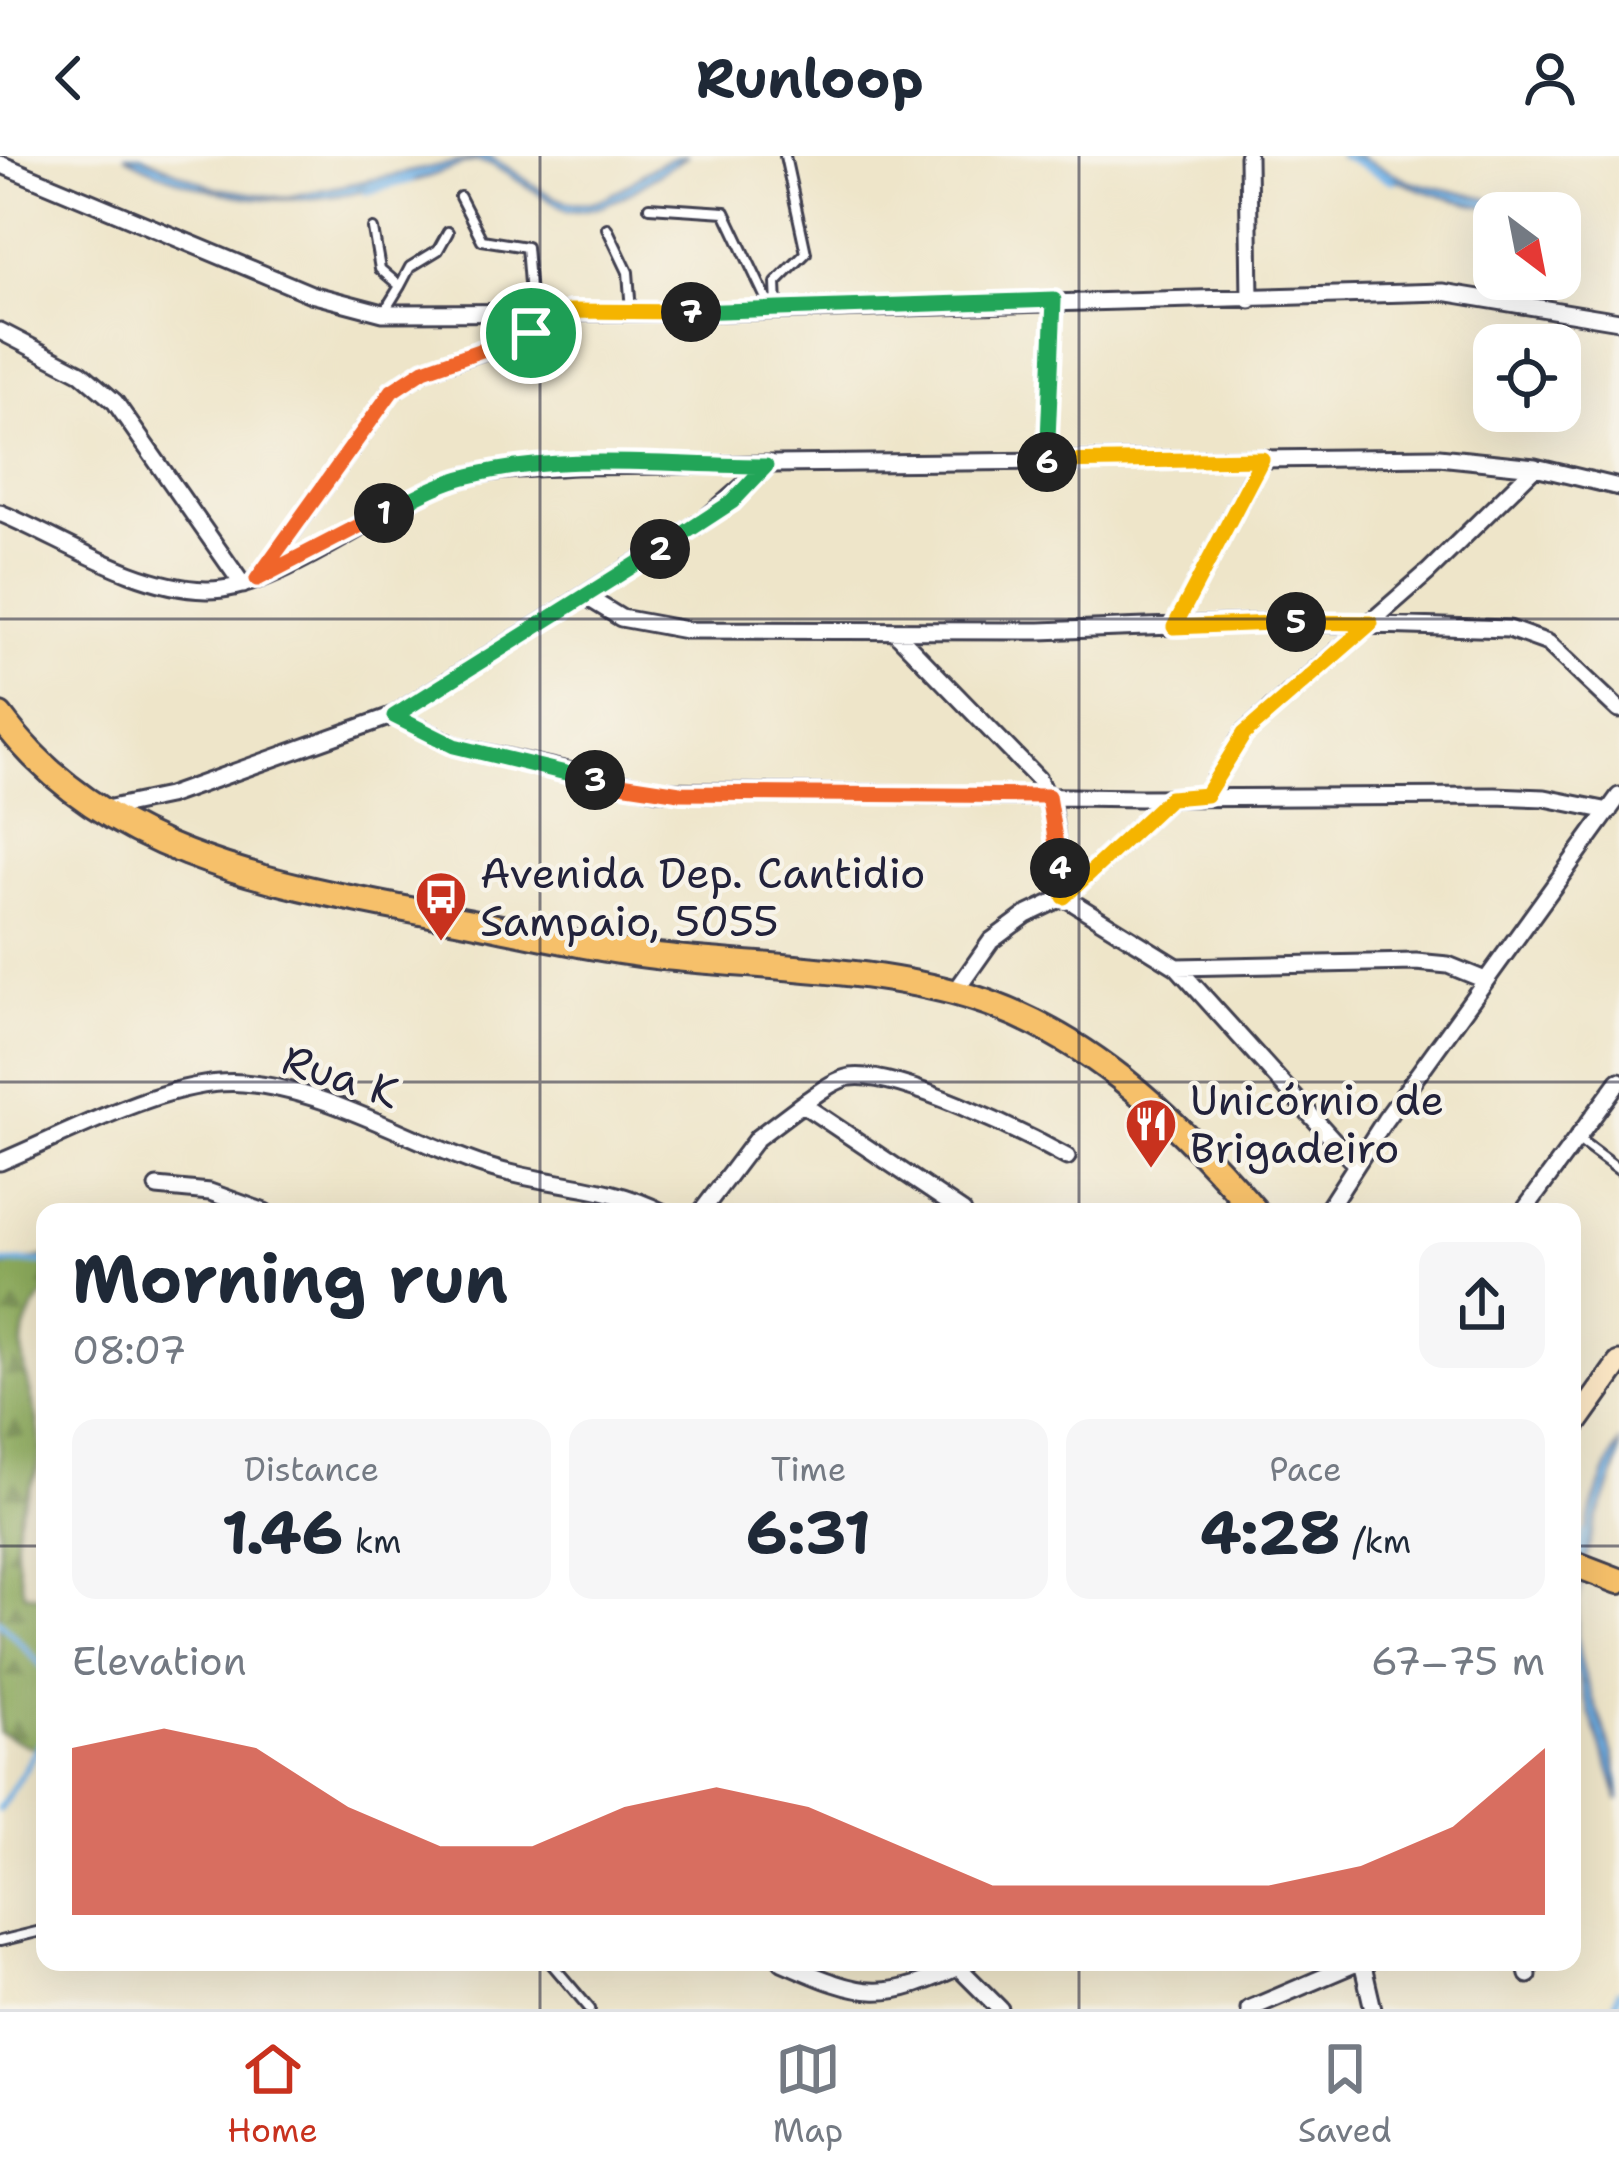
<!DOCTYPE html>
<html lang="en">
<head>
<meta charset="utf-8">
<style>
	body { margin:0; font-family:"Shantell Sans",sans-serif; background:#f6f6f7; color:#1f2937; height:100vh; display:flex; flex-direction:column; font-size:45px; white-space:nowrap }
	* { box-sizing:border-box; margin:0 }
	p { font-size:39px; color:#747a83 }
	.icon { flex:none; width:66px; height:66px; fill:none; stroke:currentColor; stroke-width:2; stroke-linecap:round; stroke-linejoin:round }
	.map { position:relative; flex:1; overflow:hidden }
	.drawer { position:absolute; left:36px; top:1047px; width:1545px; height:768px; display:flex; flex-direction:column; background:#fff; border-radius:24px; box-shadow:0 12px 48px #0002 }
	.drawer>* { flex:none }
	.needle { width:78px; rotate:148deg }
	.controls { position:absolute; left:1473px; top:36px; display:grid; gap:24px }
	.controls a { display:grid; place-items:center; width:108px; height:108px; border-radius:24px; background:#fff; box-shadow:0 12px 48px #0002; font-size:60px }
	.pin { position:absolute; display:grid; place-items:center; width:102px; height:102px; color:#fff; margin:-51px; border:6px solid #fff; border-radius:50%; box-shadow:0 3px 12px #0007 }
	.km { position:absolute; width:60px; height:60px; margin:-30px; border-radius:50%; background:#222; color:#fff; font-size:33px; line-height:60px; text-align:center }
	.round { display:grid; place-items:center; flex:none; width:126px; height:126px; border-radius:24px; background:#f6f6f7 }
	.summary { display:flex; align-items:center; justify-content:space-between; height:204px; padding:0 36px }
	h1 { font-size:66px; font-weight:700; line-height:90px }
	.metrics { display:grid; grid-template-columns:repeat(3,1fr); gap:18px; height:204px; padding:12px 36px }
	.metrics div { display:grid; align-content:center; border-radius:24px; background:#f6f6f7; text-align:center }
	.metrics b { font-size:60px; font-weight:700 }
	.metrics small { font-size:33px; font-weight:400 }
	.metrics p { font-size:33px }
	.chart { height:336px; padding:24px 36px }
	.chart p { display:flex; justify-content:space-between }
	.chart svg { width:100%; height:216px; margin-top:12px; fill:#c8321e; opacity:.7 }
	header { display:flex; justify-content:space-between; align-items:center; height:156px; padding:0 36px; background:#fff; font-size:54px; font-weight:700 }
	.dock { display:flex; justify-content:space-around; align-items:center; height:168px; border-top:3px solid #e0e1e3; background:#fff; font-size:33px; color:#747a83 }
	.dock a { display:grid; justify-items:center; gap:6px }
	.dock .current { color:#c8321e }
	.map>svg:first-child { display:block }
	.forest { fill:url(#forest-firs); stroke:#57664c; stroke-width:3 }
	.water { fill:url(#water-ripples); stroke:#4b6b92; stroke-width:3 }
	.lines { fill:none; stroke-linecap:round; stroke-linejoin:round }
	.stream { stroke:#74b4e8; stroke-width:6 }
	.lane-casing { stroke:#413f50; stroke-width:14 }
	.street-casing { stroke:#413f50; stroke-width:21 }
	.secondary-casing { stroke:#413f50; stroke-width:27 }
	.primary-casing { stroke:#413f50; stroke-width:30 }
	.lane { stroke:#fff; stroke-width:8 }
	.street { stroke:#fff; stroke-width:15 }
	.secondary { stroke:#fbe6c4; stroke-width:21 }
	.primary { stroke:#f6c06b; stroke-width:24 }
	.split-1-casing { stroke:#fff; stroke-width:24 }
	.split-2-casing { stroke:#fff; stroke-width:24 }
	.split-3-casing { stroke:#fff; stroke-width:24 }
	.split-4-casing { stroke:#fff; stroke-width:24 }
	.split-5-casing { stroke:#fff; stroke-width:24 }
	.split-6-casing { stroke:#fff; stroke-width:24 }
	.split-7-casing { stroke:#fff; stroke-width:24 }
	.split-8-casing { stroke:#fff; stroke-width:24 }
	.split-1 { stroke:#f0652b; stroke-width:15 }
	.split-2 { stroke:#22a559; stroke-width:15 }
	.split-3 { stroke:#22a559; stroke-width:15 }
	.split-4 { stroke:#f0652b; stroke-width:15 }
	.split-5 { stroke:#f5b400; stroke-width:15 }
	.split-6 { stroke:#f5b400; stroke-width:15 }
	.split-7 { stroke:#22a559; stroke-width:15 }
	.split-8 { stroke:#f5b400; stroke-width:15 }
	.grid { fill:none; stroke:#22223b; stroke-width:3; stroke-opacity:0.55 }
	.labels { text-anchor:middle; stroke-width:9; stroke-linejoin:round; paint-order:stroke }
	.poi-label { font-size:42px; fill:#22223b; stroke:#f7f3e8; text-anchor:start }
	.street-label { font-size:42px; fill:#22223b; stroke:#f7f3e8 }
</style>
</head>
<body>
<header><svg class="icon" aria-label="back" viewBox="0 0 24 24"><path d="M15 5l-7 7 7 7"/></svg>Runloop<svg class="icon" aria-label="person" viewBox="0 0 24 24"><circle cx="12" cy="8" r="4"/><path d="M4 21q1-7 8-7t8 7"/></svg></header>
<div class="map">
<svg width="1619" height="1853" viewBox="0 0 1619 1853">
	<defs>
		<pattern id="forest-firs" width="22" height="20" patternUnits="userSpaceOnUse" patternTransform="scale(3)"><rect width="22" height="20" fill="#8caa5c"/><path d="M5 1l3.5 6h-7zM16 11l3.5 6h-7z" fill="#728a4d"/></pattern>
		<pattern id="water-ripples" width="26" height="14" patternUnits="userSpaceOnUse" patternTransform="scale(3)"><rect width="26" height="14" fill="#74b4e8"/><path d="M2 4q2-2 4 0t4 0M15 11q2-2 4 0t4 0" fill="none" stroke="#5f92bd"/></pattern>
	</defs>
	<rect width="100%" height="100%" fill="#f7f3e8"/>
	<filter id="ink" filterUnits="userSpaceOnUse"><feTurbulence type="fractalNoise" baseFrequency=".00833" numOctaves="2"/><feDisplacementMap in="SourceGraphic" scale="24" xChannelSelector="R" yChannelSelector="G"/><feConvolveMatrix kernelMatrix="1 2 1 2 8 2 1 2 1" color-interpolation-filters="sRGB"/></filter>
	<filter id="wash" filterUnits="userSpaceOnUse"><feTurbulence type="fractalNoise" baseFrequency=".004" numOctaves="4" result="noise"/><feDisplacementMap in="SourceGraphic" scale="48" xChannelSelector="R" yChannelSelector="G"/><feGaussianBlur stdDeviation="2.7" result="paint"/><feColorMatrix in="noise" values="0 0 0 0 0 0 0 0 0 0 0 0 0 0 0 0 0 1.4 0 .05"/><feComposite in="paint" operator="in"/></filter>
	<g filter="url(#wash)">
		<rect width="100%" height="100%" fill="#eee5c9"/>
		<path class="forest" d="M45 1101V1138C0 1185 37 1234 41 1290 42 1313 28 1332 21 1353 12 1382 16 1408 24 1437L45 1442V1597L0 1577V1111Z"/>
		<path class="water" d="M124 0H141L215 32 283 42 486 0C515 11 537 38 568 46 613 58 646 0 688 0 649 21 613 57 567 55L491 8 475 5C453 9 434 21 413 25 299 51 232 55 124 0Z
			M1338 0H1358L1412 26 1549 57C1471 57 1408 30 1338 0Z
			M1619 1288C1619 1318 1601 1347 1593 1376 1585 1402 1578 1439 1577 1467 1574 1529 1619 1577 1619 1645 1607 1597 1584 1552 1574 1503 1562 1451 1592 1334 1619 1288Z"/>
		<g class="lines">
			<path class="stream" d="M1342 0 1393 25
				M366 36 411 24
				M0 1107 45 1106
				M1579 1405 1585 1377
				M1572 1438 1576 1418
				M0 1465 45 1513
				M0 1653 45 1580
				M1614 1853 1619 1835"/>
		</g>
	</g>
	<g filter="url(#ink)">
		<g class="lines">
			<g class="lane-casing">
				<path id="lane" d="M460 41 482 84 526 91 531 152
					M649 51 725 56 771 153
					M607 72 628 116 631 155
					M373 73 380 113 400 130 384 156
					M400 130 410 111 438 94 448 76
					M777 151 776 127 806 97 785 0
					M1046 304 1054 145
					M1577 983 1619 1014
					M0 1785 45 1774
					M550 1806 590 1853"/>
			</g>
			<g class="street-casing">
				<path id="street" d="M1248 0 1250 144
					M0 8 311 138 383 157 723 156 1443 136 1619 165
					M0 175 81 217 115 246 243 429
					M0 357C65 384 134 432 206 434 276 436 380 351 449 326 489 311 534 313 576 310L1439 301 1535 311 1619 331
					M261 419 392 235 424 214 504 188 568 157
					M585 440 621 462 686 474 1040 475 1279 466 1509 473 1548 487 1619 554
					M1174 471 1261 303
					M894 475 1038 623 1052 654 1064 741
					M394 559 455 590 658 635 1140 642 1495 640 1545 642 1609 655
					M1206 639 1244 577 1428 416 1535 311
					M101 654 168 640 394 559 703 365 766 310
					M1064 741 1177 811 1355 1008
					M1177 811 1416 806 1448 809 1485 824
					M955 836 991 785 1026 759 1064 741 1170 642
					M802 948C816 939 833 924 850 921 897 914 1025 978 1067 1001
					M0 1006C68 978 170 921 243 927 326 933 407 984 485 1010 544 1030 606 1027 662 1056
					M157 1031 210 1036 265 1056
					M701 1056 757 982 802 948 963 1056
					M1326 1056 1385 964 1619 640
					M1523 1056 1619 925
					M782 1806C867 1843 883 1847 969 1806
					M1362 1806 1373 1853
					M1525 1806 1528 1819
					M958 1811 1000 1853
					M1249 1853 1359 1806"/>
			</g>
			<g class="secondary-casing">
				<path id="secondary" d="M1572 1273 1619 1207"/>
			</g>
			<g class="primary-casing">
				<path id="primary" d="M0 560C104 704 288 730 451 762 519 775 587 792 656 800 754 811 858 811 953 836 1082 870 1172 959 1256 1056
					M1572 1407 1619 1425"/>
			</g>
			<use href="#lane" class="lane"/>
			<use href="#street" class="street"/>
			<use href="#secondary" class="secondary"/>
			<use href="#primary" class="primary"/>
		</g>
	</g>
	<g class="lines" filter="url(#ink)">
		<g class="split-1-casing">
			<path id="split-1" d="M384 357 257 423 392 235 424 214 531 177"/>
		</g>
		<g class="split-2-casing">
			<path id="split-2" d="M384 357C412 343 439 327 469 320 562 296 671 310 766 310L732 346 660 393"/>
		</g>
		<g class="split-3-casing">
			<path id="split-3" d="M595 624 454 590 394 560 660 393"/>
		</g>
		<g class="split-4-casing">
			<path id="split-4" d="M595 624 680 637 1048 640 1060 712"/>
		</g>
		<g class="split-5-casing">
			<path id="split-5" d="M1060 712 1064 741 1170 642 1206 639 1244 578 1371 467 1296 466"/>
		</g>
		<g class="split-6-casing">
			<path id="split-6" d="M1047 306 1262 303 1174 471 1296 466"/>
		</g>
		<g class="split-7-casing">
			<path id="split-7" d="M691 156 1054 144 1047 306"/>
		</g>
		<g class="split-8-casing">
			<path id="split-8" d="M531 177 570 155 691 156"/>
		</g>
		<use href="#split-1" class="split-1"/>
		<use href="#split-2" class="split-2"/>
		<use href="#split-3" class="split-3"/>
		<use href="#split-4" class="split-4"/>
		<use href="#split-5" class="split-5"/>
		<use href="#split-6" class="split-6"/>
		<use href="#split-7" class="split-7"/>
		<use href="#split-8" class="split-8"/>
	</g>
	<path class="grid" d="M540 0V1056M1079 0V1056M0 463H1619M0 926H1619M0 1390H45M1572 1390H1619M540 1806V1853M1079 1806V1853"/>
	<defs>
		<g id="bus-pin" transform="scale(2.7)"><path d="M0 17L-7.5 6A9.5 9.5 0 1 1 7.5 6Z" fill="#c8321e" stroke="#f7f3e8"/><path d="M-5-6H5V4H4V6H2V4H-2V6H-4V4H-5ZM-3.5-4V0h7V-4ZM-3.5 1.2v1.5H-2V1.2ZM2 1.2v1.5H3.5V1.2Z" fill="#fff"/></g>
		<g id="restaurant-pin" transform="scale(2.7)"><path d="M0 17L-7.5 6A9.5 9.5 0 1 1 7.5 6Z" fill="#c8321e" stroke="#f7f3e8"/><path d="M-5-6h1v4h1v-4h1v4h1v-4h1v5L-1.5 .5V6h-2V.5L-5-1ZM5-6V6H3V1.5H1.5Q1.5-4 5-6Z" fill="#fff"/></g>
	</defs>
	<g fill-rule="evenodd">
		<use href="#bus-pin" x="441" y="741"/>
		<use href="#restaurant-pin" x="1151" y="968"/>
	</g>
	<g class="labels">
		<g class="poi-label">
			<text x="480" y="732">Avenida Dep. Cantidio<tspan x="480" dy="48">Sampaio, 5055</tspan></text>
			<text x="1190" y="959">Unicórnio de<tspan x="1190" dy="48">Brigadeiro</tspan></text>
		</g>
		<g class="street-label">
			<text transform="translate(341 920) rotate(18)" y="15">Rua K</text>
		</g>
	</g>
</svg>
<div class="controls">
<a><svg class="needle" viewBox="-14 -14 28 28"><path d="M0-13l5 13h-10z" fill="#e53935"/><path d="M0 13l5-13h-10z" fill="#747a83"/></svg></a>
<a><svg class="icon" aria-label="locate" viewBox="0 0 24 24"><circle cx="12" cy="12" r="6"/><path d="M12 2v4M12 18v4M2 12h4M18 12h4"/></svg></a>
</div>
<div class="pin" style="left:531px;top:177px;background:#1e9e55"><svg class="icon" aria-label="arrive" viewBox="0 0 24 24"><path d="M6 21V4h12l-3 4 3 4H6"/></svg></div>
<b class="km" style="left:384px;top:357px">1</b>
<b class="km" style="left:660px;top:393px">2</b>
<b class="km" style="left:595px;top:624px">3</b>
<b class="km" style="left:1060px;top:712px">4</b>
<b class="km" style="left:1296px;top:466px">5</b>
<b class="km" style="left:1047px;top:306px">6</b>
<b class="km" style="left:691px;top:156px">7</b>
<section class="drawer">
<div class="summary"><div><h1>Morning run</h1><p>08:07</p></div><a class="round"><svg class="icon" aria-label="share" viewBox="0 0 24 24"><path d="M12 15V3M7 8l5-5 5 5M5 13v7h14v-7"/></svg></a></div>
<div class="metrics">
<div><p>Distance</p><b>1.46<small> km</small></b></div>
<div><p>Time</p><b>6:31</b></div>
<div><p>Pace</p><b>4:28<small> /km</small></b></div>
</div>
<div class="chart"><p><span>Elevation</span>67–75 m</p>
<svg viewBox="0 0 160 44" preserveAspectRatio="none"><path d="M0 44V10L10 6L20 10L30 22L40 30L50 30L60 22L70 18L80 22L90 30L100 38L110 38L120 38L130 38L140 34L150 26L160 10V44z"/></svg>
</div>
</section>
</div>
<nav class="dock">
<a class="current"><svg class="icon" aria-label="home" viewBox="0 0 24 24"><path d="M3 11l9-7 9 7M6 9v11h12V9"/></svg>Home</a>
<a><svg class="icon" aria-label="map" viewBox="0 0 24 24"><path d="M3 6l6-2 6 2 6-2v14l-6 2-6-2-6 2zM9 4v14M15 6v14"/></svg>Map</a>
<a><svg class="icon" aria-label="saved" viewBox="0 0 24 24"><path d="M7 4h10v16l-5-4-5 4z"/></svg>Saved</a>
</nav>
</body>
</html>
